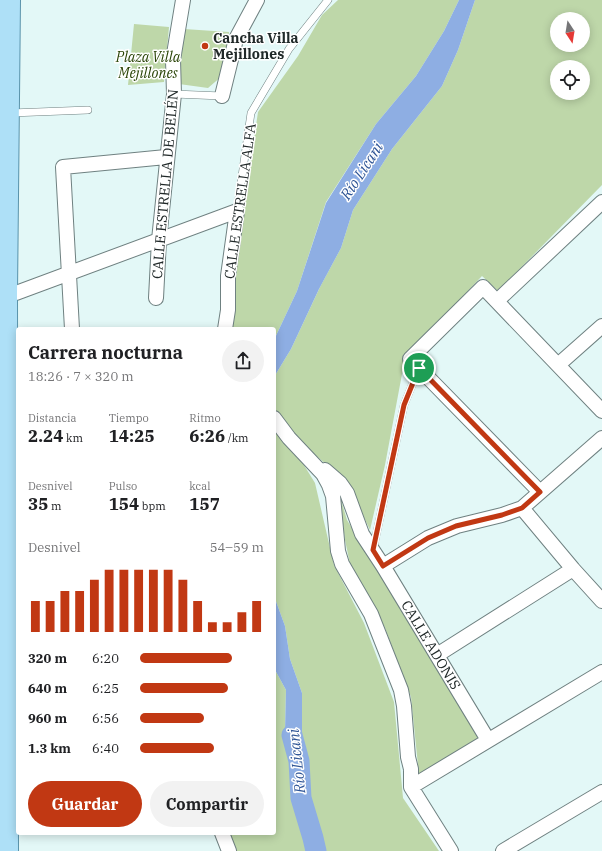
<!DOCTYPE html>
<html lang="es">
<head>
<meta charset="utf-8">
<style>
	body { margin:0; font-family:"IBM Plex Serif",serif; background:#f2f2f2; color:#202124; height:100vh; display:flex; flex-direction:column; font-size:15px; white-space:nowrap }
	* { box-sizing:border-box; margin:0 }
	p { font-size:13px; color:#757577 }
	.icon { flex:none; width:22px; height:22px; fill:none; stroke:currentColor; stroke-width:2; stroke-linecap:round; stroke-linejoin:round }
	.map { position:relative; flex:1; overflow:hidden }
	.sheet { position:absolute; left:16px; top:327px; width:260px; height:508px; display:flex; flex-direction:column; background:#fff; border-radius:4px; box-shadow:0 2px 10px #0003 }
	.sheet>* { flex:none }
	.needle { width:26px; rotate:168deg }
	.controls { position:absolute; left:550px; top:12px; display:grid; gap:8px }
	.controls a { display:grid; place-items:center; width:40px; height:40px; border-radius:50%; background:#fff; box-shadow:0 2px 10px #0003; font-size:20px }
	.pin { position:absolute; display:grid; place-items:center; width:34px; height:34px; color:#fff; margin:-17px; border:2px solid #fff; border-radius:50%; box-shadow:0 1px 4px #0007 }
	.round { display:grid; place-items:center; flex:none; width:42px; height:42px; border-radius:21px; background:#f2f2f2 }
	.head { display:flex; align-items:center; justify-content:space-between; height:68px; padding:0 12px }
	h1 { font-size:18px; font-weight:700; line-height:30px }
	.metrics { display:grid; grid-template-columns:repeat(3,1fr); gap:6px; height:68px; padding:4px 12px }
	.metrics div { display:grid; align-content:center }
	.metrics b { font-size:17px; font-weight:700 }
	.metrics small { font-size:11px; font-weight:400 }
	.metrics p { font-size:11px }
	.chart { height:112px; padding:8px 12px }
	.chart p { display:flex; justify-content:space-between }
	.chart svg { width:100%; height:72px; margin-top:4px; stroke:#c13813; stroke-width:6 }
	.cta { display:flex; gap:8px; margin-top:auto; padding:8px 12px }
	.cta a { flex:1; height:46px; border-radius:24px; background:#c13813; color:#fff; font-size:16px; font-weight:700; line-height:46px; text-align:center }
	.cta a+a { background:#f2f2f2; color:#202124 }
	ul { padding:0 12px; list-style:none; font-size:13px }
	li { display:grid; grid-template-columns:64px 48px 1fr; align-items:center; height:30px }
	li i { height:10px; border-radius:5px; background:#c13813 }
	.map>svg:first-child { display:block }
	.green { fill:#bed7a9; fill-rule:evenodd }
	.water { fill:#8eaee3 }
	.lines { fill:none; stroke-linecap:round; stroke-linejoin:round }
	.river { stroke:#8eaee3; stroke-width:21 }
	.lane-casing { stroke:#6f8181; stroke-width:8 }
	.street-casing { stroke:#6f8181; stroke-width:16 }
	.primary-casing { stroke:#5a93ab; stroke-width:24 }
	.lane { stroke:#fff; stroke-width:7 }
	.street { stroke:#fff; stroke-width:14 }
	.primary { stroke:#aee0f7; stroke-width:22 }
	.route-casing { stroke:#fff; stroke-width:8 }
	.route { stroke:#c13813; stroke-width:5 }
	.poi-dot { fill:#c13813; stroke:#fff; stroke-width:1.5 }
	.labels { text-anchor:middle; stroke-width:3; stroke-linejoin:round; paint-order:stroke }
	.poi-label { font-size:14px; font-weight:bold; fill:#212929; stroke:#fff; text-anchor:start }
	.park-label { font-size:14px; font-style:italic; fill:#284305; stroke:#fff }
	.street-label { font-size:14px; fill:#212929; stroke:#fff }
	.water-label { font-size:15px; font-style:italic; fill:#2f5596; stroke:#fff }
</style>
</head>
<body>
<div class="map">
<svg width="602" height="851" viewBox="0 0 602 851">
	<rect width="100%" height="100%" fill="#e3f8f7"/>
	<path class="green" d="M338 0H459L444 31 416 76 376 124 326 202 297 291 274 340V329H231L240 234 258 112 298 56 322 15Z
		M475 0H602V185L498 291 482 276 405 358 385 465 370 530 347 482 307 448 299 457 315 483 334 565 364 623 394 702 403 798 439 851H235L229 833H274V668L286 690 285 731 302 725V693L290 659 285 626 274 596V377L291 349 320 287 341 248 353 210 392 149 442 86 458 50ZM557 19H583V45H557ZM557 67H583V93H557Z
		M134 24 169 27 164 82 128 85Z
		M184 29 229 32 225 67 222 76 208 88 179 84Z
		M339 493 347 520 479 739 419 775 411 697 385 628 350 564 345 540Z"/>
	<path class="water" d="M459 0H475L458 50 442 86 392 149 353 210 341 248 319 289 291 349 274 377V340L297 291 326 203 376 124 416 76 444 31Z
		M274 596 285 626 290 659 302 693V759L294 768 285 731 286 690 274 668Z"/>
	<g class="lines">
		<path class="river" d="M292 735 299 761 301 798 313 838 316 851"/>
		<g class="lane-casing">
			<path id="lane" d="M174 94 222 96
				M11 113 88 110
				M237 211 251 113 289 49 328 0
				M373 550 404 405 419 368"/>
		</g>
		<g class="street-casing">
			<path id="street" d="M222 96 236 39 257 0
				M0 294 16 293 237 211 228 276V310L225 329
				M156 298 159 240 174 94 173 60 183 0
				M497 301 602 202
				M72 329 63 167 166 157
				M558 365 602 326
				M274 418 289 438 323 474 329 485 333 496 338 551 342 564 371 614 401 690 404 706 408 757 411 769V787L451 851
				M325 470 340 483 347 493 362 534 383 566 488 740
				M540 492 410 359 483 287 602 411
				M522 508 573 569 602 601
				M383 566 428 538 457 526 502 515 522 508 602 438
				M437 655 573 569
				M411 787 602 672
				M222 833 229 851
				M503 851 602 792"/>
		</g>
		<g class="primary-casing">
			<path id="primary" d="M7 851 6 294 9 0"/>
		</g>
		<use href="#lane" class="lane"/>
		<use href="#street" class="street"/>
		<use href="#primary" class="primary"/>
	</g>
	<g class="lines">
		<g class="route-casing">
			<path id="route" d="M419 368 540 492 522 508 502 515 456 526 428 538 383 566 373 550 404 405Z"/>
		</g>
		<use href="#route" class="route"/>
	</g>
	<circle class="poi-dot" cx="205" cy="46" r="4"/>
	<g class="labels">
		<g class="poi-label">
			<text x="213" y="43">Cancha Villa<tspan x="213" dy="16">Mejillones</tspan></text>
		</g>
		<g class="park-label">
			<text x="148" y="62">Plaza Villa<tspan x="148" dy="16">Mejillones</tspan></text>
		</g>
		<g class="street-label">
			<text transform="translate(165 184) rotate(-85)" y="5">CALLE ESTRELLA DE BELÉN</text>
			<text transform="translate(240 201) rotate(-82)" y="5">CALLE ESTRELLA ALFA</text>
			<text transform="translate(431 645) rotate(59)" y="5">CALLE ADONIS</text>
		</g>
		<g class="water-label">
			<text transform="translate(362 171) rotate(-57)" y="5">Río Licani</text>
			<text transform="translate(297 761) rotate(-96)" y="5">Río Licani</text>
		</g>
	</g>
</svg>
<div class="controls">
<a><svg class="needle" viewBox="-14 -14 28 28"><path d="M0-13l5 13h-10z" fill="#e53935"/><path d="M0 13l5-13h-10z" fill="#757577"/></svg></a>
<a><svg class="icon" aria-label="locate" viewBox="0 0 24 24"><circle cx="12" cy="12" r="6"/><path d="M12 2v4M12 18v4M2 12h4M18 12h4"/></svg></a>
</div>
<div class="pin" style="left:419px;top:368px;background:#1e9e55"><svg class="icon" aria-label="arrive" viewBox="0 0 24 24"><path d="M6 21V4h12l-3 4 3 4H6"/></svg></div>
<section class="sheet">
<div class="head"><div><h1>Carrera nocturna</h1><p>18:26 · 7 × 320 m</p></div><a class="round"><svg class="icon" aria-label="share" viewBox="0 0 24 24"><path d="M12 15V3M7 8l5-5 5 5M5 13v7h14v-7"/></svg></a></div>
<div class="metrics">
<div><p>Distancia</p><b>2.24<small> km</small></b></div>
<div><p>Tiempo</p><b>14:25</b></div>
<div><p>Ritmo</p><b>6:26<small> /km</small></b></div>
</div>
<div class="metrics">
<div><p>Desnivel</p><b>35<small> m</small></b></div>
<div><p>Pulso</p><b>154<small> bpm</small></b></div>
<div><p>kcal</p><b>157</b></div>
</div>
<div class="chart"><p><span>Desnivel</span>54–59 m</p>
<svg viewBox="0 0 160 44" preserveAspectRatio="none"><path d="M5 44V25M15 44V25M25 44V19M35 44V19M45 44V12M55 44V6M65 44V6M75 44V6M85 44V6M95 44V6M105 44V12M115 44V25M125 44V38M135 44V38M145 44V32M155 44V25"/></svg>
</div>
<ul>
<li><b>320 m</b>6:20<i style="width:74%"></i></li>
<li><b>640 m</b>6:25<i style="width:71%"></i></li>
<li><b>960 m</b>6:56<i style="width:52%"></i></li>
<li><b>1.3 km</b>6:40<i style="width:60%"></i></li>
</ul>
<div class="cta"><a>Guardar</a><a>Compartir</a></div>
</section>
</div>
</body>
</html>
